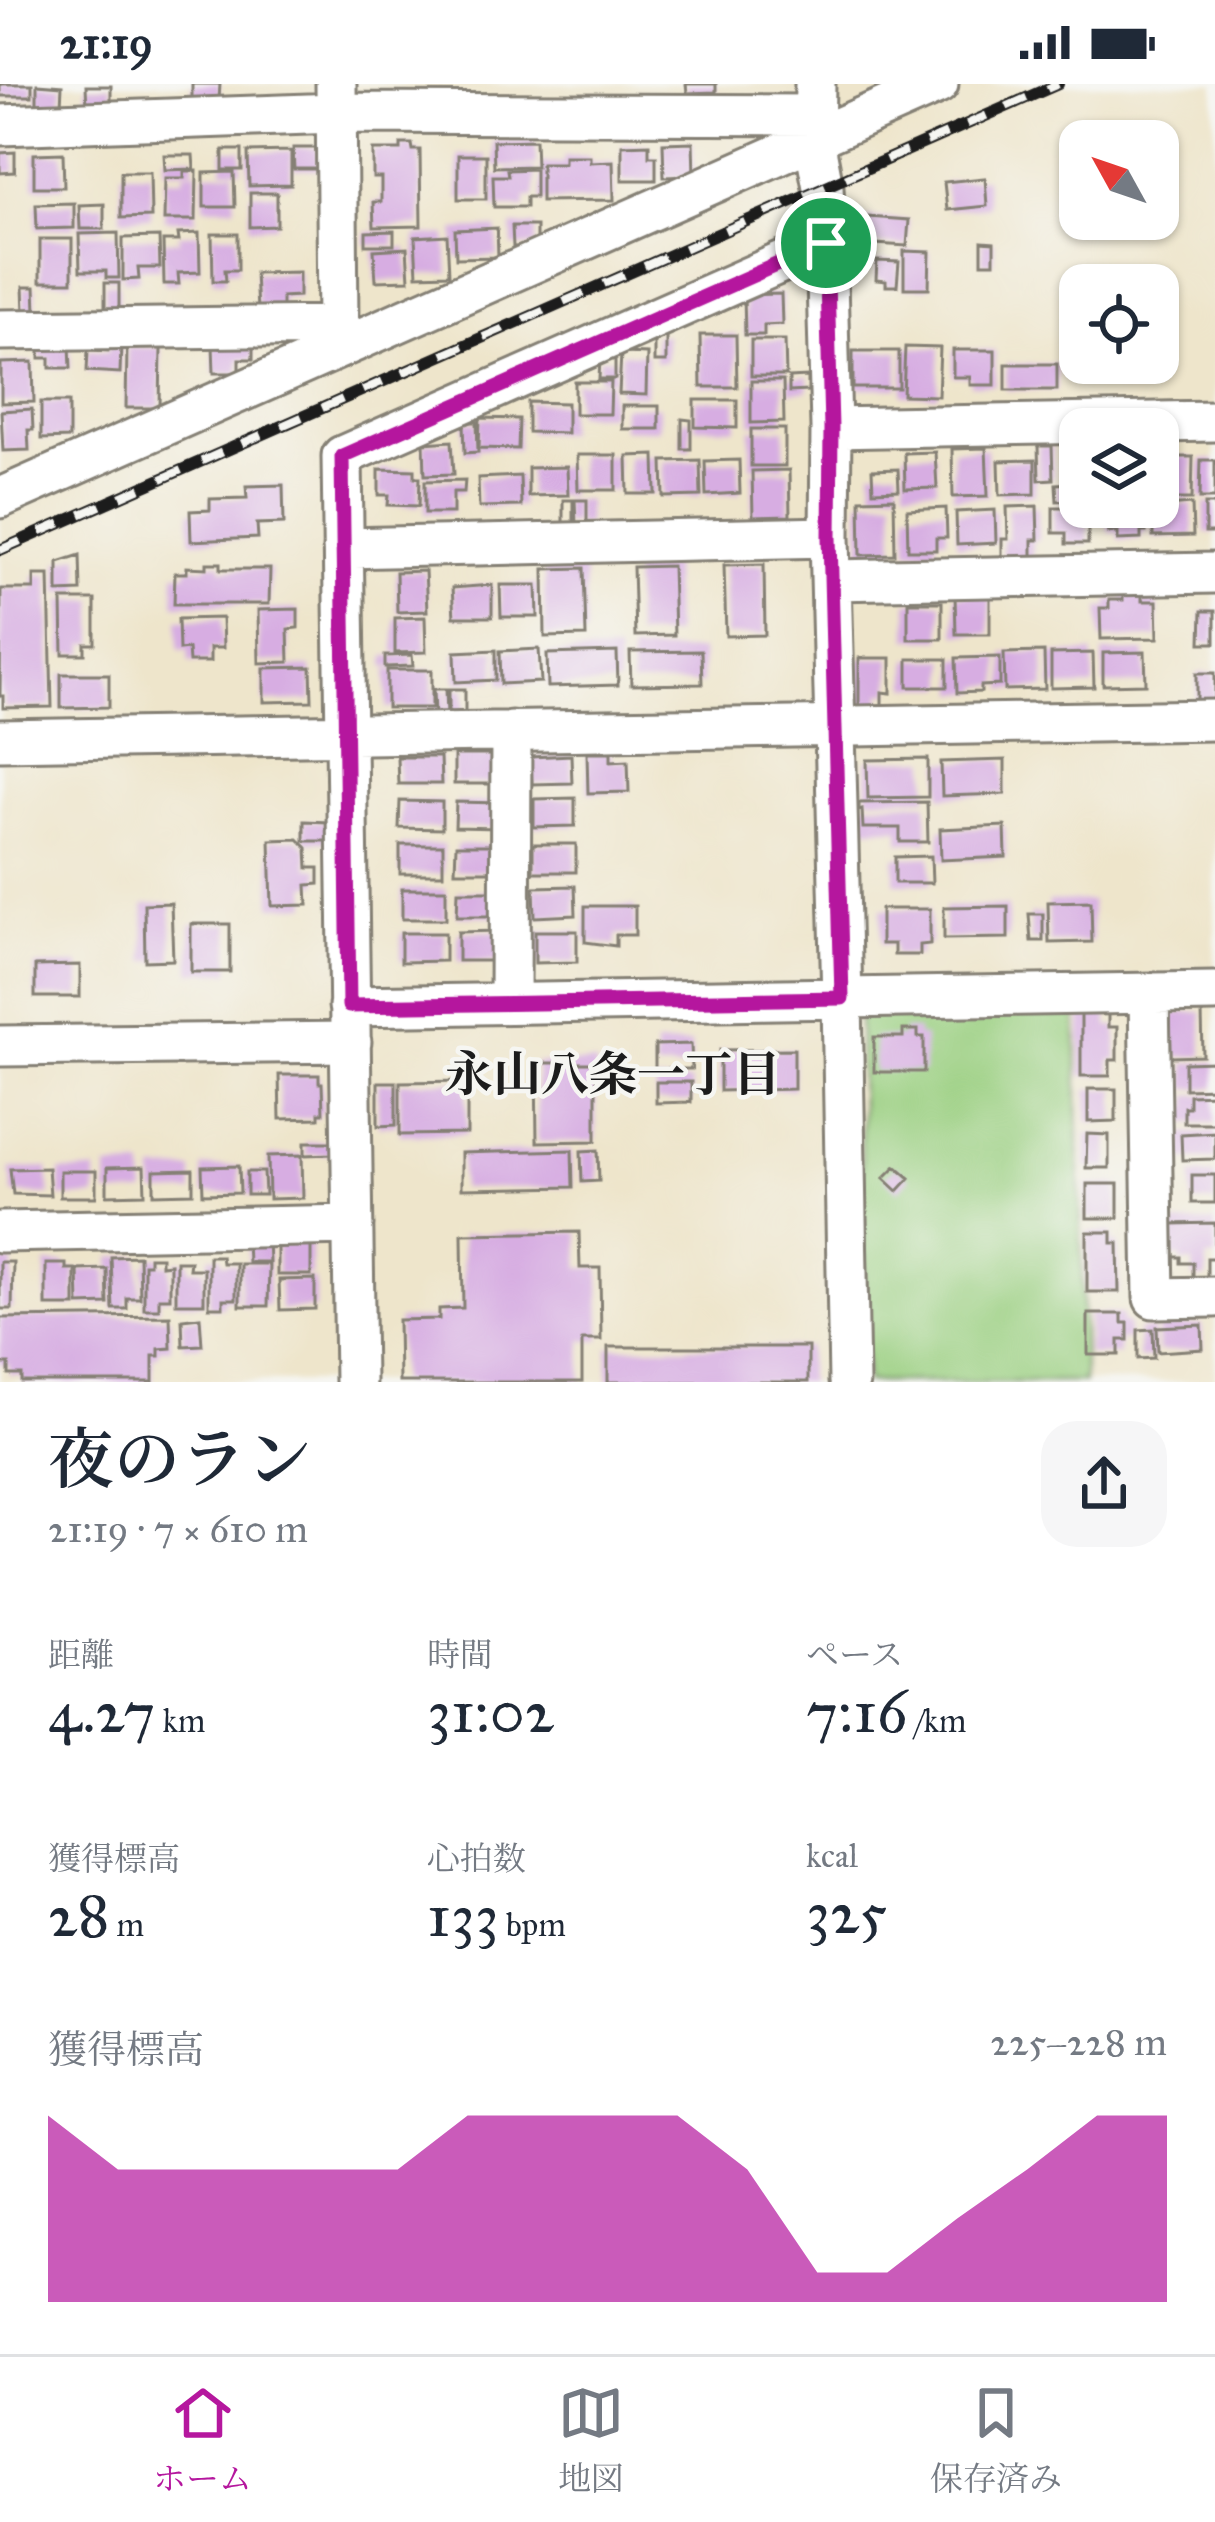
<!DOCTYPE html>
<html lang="ja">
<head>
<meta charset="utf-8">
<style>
	body { margin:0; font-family:"IM FELL Great Primer","Noto Serif JP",serif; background:#f6f6f7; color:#1f2937; height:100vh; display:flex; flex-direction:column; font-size:45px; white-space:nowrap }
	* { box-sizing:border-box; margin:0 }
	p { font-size:39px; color:#747a83 }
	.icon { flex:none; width:66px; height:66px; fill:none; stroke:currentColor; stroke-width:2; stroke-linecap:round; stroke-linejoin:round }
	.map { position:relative; height:1298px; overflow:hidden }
	.sheet { display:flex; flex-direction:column; background:#fff; flex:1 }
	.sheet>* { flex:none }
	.needle { width:78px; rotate:310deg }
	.buttons { position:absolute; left:1059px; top:36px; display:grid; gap:24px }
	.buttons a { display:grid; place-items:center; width:120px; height:120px; border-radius:24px; background:#fff; box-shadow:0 3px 9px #0004; font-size:60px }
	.pin { position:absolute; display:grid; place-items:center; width:102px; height:102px; color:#fff; margin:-51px; border:6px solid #fff; border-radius:50%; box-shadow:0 3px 12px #0007 }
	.round { display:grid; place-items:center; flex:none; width:126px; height:126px; border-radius:36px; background:#f6f6f7 }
	.overview { display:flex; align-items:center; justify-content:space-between; height:204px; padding:0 48px }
	h1 { font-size:66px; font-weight:600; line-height:90px }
	.metrics { display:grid; grid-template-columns:repeat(3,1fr); gap:18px; height:204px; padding:12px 48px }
	.metrics div { display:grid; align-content:center }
	.metrics b { font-size:60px; font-weight:600 }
	.metrics small { font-size:33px; font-weight:400 }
	.metrics p { font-size:33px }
	.chart { height:336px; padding:24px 48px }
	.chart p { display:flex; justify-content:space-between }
	.chart svg { width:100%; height:216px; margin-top:12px; fill:#b5179e; opacity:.7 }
	.status { display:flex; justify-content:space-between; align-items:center; height:84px; padding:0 60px; background:#fff; direction:ltr }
	.status svg { height:33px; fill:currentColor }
	.menu { display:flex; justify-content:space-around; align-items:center; height:168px; border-top:3px solid #e0e1e3; background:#fff; font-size:33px; color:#747a83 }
	.menu a { display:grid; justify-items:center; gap:6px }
	.menu .selected { color:#b5179e }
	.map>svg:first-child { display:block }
	.green { fill:#9acf80; stroke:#5b764e; stroke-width:3 }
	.building { fill:#d7ade2 }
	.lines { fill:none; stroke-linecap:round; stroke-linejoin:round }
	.minor-casing { stroke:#858074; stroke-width:45 }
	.minor { stroke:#fff; stroke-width:39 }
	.rail-casing { stroke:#1c1c1c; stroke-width:12 }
	.rail { stroke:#f6f6f2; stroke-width:8; stroke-dasharray:22; stroke-linecap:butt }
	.route-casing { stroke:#fff; stroke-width:24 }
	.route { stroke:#b5179e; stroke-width:15 }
	.labels { text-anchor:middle; stroke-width:9; stroke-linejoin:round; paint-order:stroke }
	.neighbourhood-label { font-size:48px; font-weight:bold; fill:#1c1c1c; stroke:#f6f6f2 }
</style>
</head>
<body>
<div class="status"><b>21:19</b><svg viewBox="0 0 49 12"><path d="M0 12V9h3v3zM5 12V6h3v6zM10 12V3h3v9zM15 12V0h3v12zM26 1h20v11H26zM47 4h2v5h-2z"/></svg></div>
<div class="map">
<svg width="1215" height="1298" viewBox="0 0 1215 1298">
	<rect width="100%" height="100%" fill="#f6f6f2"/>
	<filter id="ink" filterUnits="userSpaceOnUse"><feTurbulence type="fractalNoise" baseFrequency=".00833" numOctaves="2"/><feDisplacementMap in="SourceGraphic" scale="24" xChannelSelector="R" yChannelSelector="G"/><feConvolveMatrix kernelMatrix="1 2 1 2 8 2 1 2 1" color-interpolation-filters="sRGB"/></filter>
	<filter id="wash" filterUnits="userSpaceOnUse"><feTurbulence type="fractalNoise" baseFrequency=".004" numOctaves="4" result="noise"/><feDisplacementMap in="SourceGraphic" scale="48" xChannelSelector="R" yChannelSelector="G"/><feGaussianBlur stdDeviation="2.7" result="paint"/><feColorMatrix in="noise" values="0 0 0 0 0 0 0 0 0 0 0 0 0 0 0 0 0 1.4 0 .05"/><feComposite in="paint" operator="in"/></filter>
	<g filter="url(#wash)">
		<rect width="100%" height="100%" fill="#eee5cb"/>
		<path class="green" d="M1076 918 1084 1298H866L859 927Z"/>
		<g id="blocks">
			<path class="building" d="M0 0H32V12H0Z
				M37 0 62 2 61 21 37 20Z
				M192 0H220L219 16 192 15Z
				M686 0H716V8L687 9Z
				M86 2H111V21L87 22Z
				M535 56 536 82 494 83 493 57Z
				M693 58 694 92 664 93 663 59Z
				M401 60H412L413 66H420L421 142 374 143 373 118H381V94H373V66H401Z
				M649 60V72H656V96H622V61Z
				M293 64H318V85H294Z
				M223 66H242V86H223Z
				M291 67V101L249 102 248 68Z
				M15 68V88L0 89V69Z
				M63 69 64 103H34V70Z
				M164 71H193L194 85 165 86Z
				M458 71H486V115H458Z
				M564 72H590V78L613 77 614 116 541 117V79H564Z
				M535 85V113H526V123H494L493 92H508L507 86Z
				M184 87H197L196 136H164L165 94H184Z
				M121 88H150L151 133 121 134Z
				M234 88 235 123H204V89Z
				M985 94 987 122 947 126 944 98Z
				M250 109H277V142L250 143Z
				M74 119V144L37 145 36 120Z
				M104 120V145H80L79 121Z
				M867 133 909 136 907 162 875 160V152H866Z
				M512 142H536V162L513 163Z
				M497 144 498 173 456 174 455 146Z
				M394 147V161H366V148Z
				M118 149 119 194H106V187H80L79 150Z
				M199 149 200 188 178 189 179 200H164L163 157H179L178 150Z
				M212 150H238V186H225L226 197H213Z
				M447 151 449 190 417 191 415 153Z
				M159 153 160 184H138L139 195 123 196V154Z
				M40 155H72V198H40Z
				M982 158 994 159V179H982Z
				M407 164 409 196 376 197 374 166Z
				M904 167 930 168 929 204H904Z
				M877 177 899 178 897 202H886V197L876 196Z
				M299 188V212L282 213V225L257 226 255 189Z
				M105 199H119V229H105Z
				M23 203H35L36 227 24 228Z
				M781 210 782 240 764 241V251H745L744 211Z
				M654 251H666V278H654Z
				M700 251H736L737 303H701Z
				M751 256H785L786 292H751Z
				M109 261H121L120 289 87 287 88 266 108 267Z
				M213 261H253V275H239V289H214Z
				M40 262H70L71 284H50V274H40Z
				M127 263 161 264 160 324H126Z
				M905 263 940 264 938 312 903 311Z
				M953 266H995V301H970V293H953Z
				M853 267H899V304H853Z
				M621 269 647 270 646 311 619 310Z
				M600 274H615V295H599Z
				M33 278 34 318 1 319V279Z
				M1006 280H1057V306H1006Z
				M808 293V307L789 308V294Z
				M751 297H783L784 338 751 339Z
				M575 298H611L610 330H575Z
				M695 316H737V344L695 343Z
				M41 318H69V354L41 355Z
				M528 318 567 319V349L528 348Z
				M622 322H659V345H622Z
				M32 325 33 346H28L29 366 3 367 1 327Z
				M480 334 519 335 518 365 479 364Z
				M682 335 691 336V365H682Z
				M464 338H477L478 368 465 369Z
				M751 345H785V382H751Z
				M452 357 454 390 425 391 424 359Z
				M1038 362H1052L1053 395 1039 396Z
				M986 364 988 412 953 413 952 365Z
				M935 368 937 404 905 405 904 369Z
				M577 371H616V406H578Z
				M655 371 656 410H628L627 372Z
				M1158 373H1193L1192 415H1158Z
				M700 376 701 412 664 413 663 377Z
				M739 376 740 409 706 411 705 377Z
				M1035 376V410L1000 411 999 377Z
				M1201 376H1215V414H1200Z
				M567 383 568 411 528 412V384Z
				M379 385 415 386V393H420L419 422 388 421 389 411H379Z
				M898 385 899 406 873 407 872 386Z
				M789 386 790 432 753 433 752 387Z
				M520 392 521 422 479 423 478 394Z
				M465 396 464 408H453V429H425V397Z
				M1072 399 1073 416 1057 417 1056 400Z
				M283 401 284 439 257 440 258 454 191 457 190 427 210 426V415L247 414 246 402Z
				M894 414 895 470 861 471 860 415Z
				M563 416H573V439H563Z
				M575 416H587V440H576Z
				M1192 420 1193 452 1153 453V423Z
				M1205 420H1215V449H1205Z
				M1037 422 1038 456H1032V477H1002V455H1008L1007 423Z
				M1053 423H1088V460H1066V449H1053Z
				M1146 423V448H1141V455L1118 456V448H1108V424Z
				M946 424 947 454H936V466H908L907 426Z
				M995 426 996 459 957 461 956 428Z
				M80 471 81 507 58 508V478Z
				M207 479H221V485H270L269 520H174L175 489H187V483L207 484Z
				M764 480 765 551 726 552 724 481Z
				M672 482 674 551 635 552 633 483Z
				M584 484 586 552 545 553 544 485Z
				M425 487 427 527 397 528 396 488Z
				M34 491H49L52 623 3 624V612H0L1 505H34Z
				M492 501V533H454L452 504Z
				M500 501H537L538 533H501Z
				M990 510V550H956L955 511Z
				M1123 510H1142V517H1157L1158 554 1101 555 1100 524H1109V516H1123Z
				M62 516H95V560H85V570H63Z
				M908 518H942V555H908Z
				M298 525V544L288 545 289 578 259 579 258 526Z
				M1202 527H1215V559H1201Z
				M425 533 426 568 395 569V534Z
				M222 534 223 564H210V578H189L188 565 179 566 178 535Z
				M539 565 541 598 501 600 500 567Z
				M496 566V596L456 598 455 568Z
				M701 567 702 600 631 601 630 568Z
				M617 568 618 601 548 603 547 570Z
				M1044 568 1045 605 1005 606 1004 569Z
				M1145 568 1146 600 1103 601V569Z
				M1093 569 1094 603 1051 604V570Z
				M412 571 413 582 385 583V572Z
				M1000 573V601L981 602V608L957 609 956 574Z
				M859 574H891V609L882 608V622H859Z
				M908 575H947V603H908Z
				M311 583 312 617 264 618V584Z
				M387 586H432V624H387Z
				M1197 589H1215V618H1197Z
				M61 590H109V623L61 624Z
				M434 605H446L447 632H435Z
				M449 605H465V631L449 632Z
				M587 668H611V677L628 676 629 708 588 709Z
				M454 671H498V700H454Z
				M571 671 572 699 532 700 531 673Z
				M397 673H440L441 700H398Z
				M928 675V713L868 714 867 676Z
				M1005 676V710L942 712 941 678Z
				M575 714V742L534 743V715Z
				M400 717 442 718V745L399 744Z
				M456 718 500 719 499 744 455 743Z
				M927 718 928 758H900V744H863L862 725 859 726V719Z
				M304 737 329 738 328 757H304Z
				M1005 742 1006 773 941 776 940 745Z
				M298 755 307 764 308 784H319V800L307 801 308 821 272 822 270 756Z
				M533 760H576V788H533Z
				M400 761H443V790H400Z
				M456 761H500V787H455Z
				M931 772 932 799H895V773Z
				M575 802 576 831 535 833 534 803Z
				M402 805H446V835H402Z
				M458 807H501V832H457Z
				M1091 817 1092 858 1049 859 1048 818Z
				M171 819 173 876 145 877 144 820Z
				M585 822H635V851H616V862L585 858Z
				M1008 822V854L944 855V823Z
				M881 825H930V860L920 861V871H894V860H881Z
				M1029 830H1043V857H1031Z
				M191 840H230V888H191Z
				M500 847V877H458V848Z
				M535 847H577V878L535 879Z
				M401 849H445V877L401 878Z
				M80 881V913H35V882Z
				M1108 928V943H1117V976H1110V992H1081V929Z
				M1202 928 1203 972 1171 973 1170 929Z
				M903 946H918V953H924V988H874V953H903Z
				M691 960 692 985H655V961Z
				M794 965V1005L720 1007V966Z
				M1215 978V1004L1185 1005V979Z
				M536 979H596V1057L537 1058Z
				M279 991H319V999H322L323 1029H319V1034L280 1035Z
				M467 997V1050L400 1051V998Z
				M378 998H396V1041L378 1042Z
				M656 998H691V1018L656 1019Z
				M1088 1005H1116V1037L1088 1038Z
				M1215 1010V1039H1184V1023H1189V1011Z
				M1215 1048V1075L1182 1076 1181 1050Z
				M1087 1050 1109 1051V1084H1086Z
				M305 1058H332V1070L305 1071Z
				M572 1066 573 1103 461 1105V1069Z
				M598 1066 599 1097 582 1098 581 1067Z
				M302 1071 303 1114 269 1115 268 1072Z
				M239 1082 240 1109 203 1110 202 1083Z
				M896 1082 910 1094 898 1107 884 1094Z
				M144 1083 145 1110 107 1111V1084Z
				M48 1084 50 1111 13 1110 10 1085Z
				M193 1086V1109L154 1110V1087Z
				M60 1087H96V1113H60Z
				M247 1088H264L265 1111H247Z
				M1192 1091H1215V1119H1192Z
				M1087 1100H1118V1134H1087Z
				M1215 1139V1174H1207V1195H1193V1179H1181V1173H1172V1140Z
				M579 1148 580 1184H600L601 1256H582V1298H399L398 1236 439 1235V1225L463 1224 462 1150Z
				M1087 1148H1112V1159H1118L1119 1208H1087Z
				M247 1156H268L269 1178H248Z
				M277 1159H311V1191H277Z
				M139 1172 140 1214H127V1225H113L111 1173Z
				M209 1172H221L222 1179H236V1215H223V1223H209Z
				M149 1173H161V1181L170 1180V1214H159V1225H144V1180H149Z
				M176 1177H190L189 1185H204V1219H176Z
				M0 1178H13L12 1225H0Z
				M46 1180H66V1185H75V1222H46Z
				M240 1180H269L268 1222H240Z
				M107 1185 108 1220 79 1221 78 1186Z
				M315 1195V1225L280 1226 279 1196Z
				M1088 1230H1122V1239H1128V1256H1119V1271H1088Z
				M170 1232 171 1264 159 1265V1272H153V1298H22V1291H9V1280H0V1234Z
				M200 1233 202 1261 183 1262 182 1235Z
				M1202 1241 1203 1265 1158 1268 1157 1243Z
				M1153 1245 1154 1274 1138 1275V1246Z
				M608 1263H808V1298H608Z"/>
		</g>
	</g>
	<g filter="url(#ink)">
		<use href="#blocks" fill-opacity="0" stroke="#858074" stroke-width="3"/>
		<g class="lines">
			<g class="minor-casing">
				<path id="minor" d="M336 0 338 242 344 262
					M815 0 814 55 823 103 826 159
					M0 41 336 29 816 31
					M0 246 338 242
					M831 344 1215 337
					M0 414 938 0
					M343 464 830 453
					M832 496 1215 489
					M0 656 1215 636
					M1149 910 1154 1214 1215 1213
					M510 919 511 647
					M349 922 1215 908
					M0 962 351 958
					M0 1148 353 1141
					M355 1298 342 372 826 159 831 344 830 453 842 915 849 1298"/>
			</g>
			<use href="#minor" class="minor"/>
			<g class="rail-casing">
				<path id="rail" d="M0 466 1058 0"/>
			</g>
			<use href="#rail" class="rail"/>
		</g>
	</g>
	<g class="lines" filter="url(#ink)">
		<g class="route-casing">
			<path id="route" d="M826 159 831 344 830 453 842 914 349 922 342 372Z"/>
		</g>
		<use href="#route" class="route"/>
	</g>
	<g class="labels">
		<g class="neighbourhood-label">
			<text x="613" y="1007">永山八条一丁目</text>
		</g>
	</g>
</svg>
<div class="buttons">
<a><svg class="needle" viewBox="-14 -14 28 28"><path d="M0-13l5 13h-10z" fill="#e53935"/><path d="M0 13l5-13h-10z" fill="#747a83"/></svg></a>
<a><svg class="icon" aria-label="locate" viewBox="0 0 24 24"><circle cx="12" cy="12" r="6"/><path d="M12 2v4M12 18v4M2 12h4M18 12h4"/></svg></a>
<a><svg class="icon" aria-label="layers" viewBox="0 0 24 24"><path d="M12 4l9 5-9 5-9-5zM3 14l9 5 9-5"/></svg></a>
</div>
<div class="pin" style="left:826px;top:159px;background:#1e9e55"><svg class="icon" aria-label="arrive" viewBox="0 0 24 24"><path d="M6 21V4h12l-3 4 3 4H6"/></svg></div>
</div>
<section class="sheet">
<div class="overview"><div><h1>夜のラン</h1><p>21:19 · 7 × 610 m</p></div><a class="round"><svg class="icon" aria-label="share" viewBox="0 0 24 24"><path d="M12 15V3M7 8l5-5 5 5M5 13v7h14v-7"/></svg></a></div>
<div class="metrics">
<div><p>距離</p><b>4.27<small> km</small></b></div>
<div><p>時間</p><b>31:02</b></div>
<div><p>ペース</p><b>7:16<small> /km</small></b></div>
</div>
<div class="metrics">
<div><p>獲得標高</p><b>28<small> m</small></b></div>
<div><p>心拍数</p><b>133<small> bpm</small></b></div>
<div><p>kcal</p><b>325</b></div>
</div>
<div class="chart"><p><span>獲得標高</span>225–228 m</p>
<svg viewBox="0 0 160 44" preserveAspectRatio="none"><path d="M0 44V6L10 17L20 17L30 17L40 17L50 17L60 6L70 6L80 6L90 6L100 17L110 38L120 38L130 27L140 17L150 6L160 6V44z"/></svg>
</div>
</section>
<nav class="menu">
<a class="selected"><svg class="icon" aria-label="home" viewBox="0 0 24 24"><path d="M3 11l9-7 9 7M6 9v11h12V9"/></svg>ホーム</a>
<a><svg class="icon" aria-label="map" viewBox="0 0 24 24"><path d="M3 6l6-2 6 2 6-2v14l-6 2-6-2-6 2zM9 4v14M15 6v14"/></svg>地図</a>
<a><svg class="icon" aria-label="saved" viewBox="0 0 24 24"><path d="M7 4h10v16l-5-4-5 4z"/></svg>保存済み</a>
</nav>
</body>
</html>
